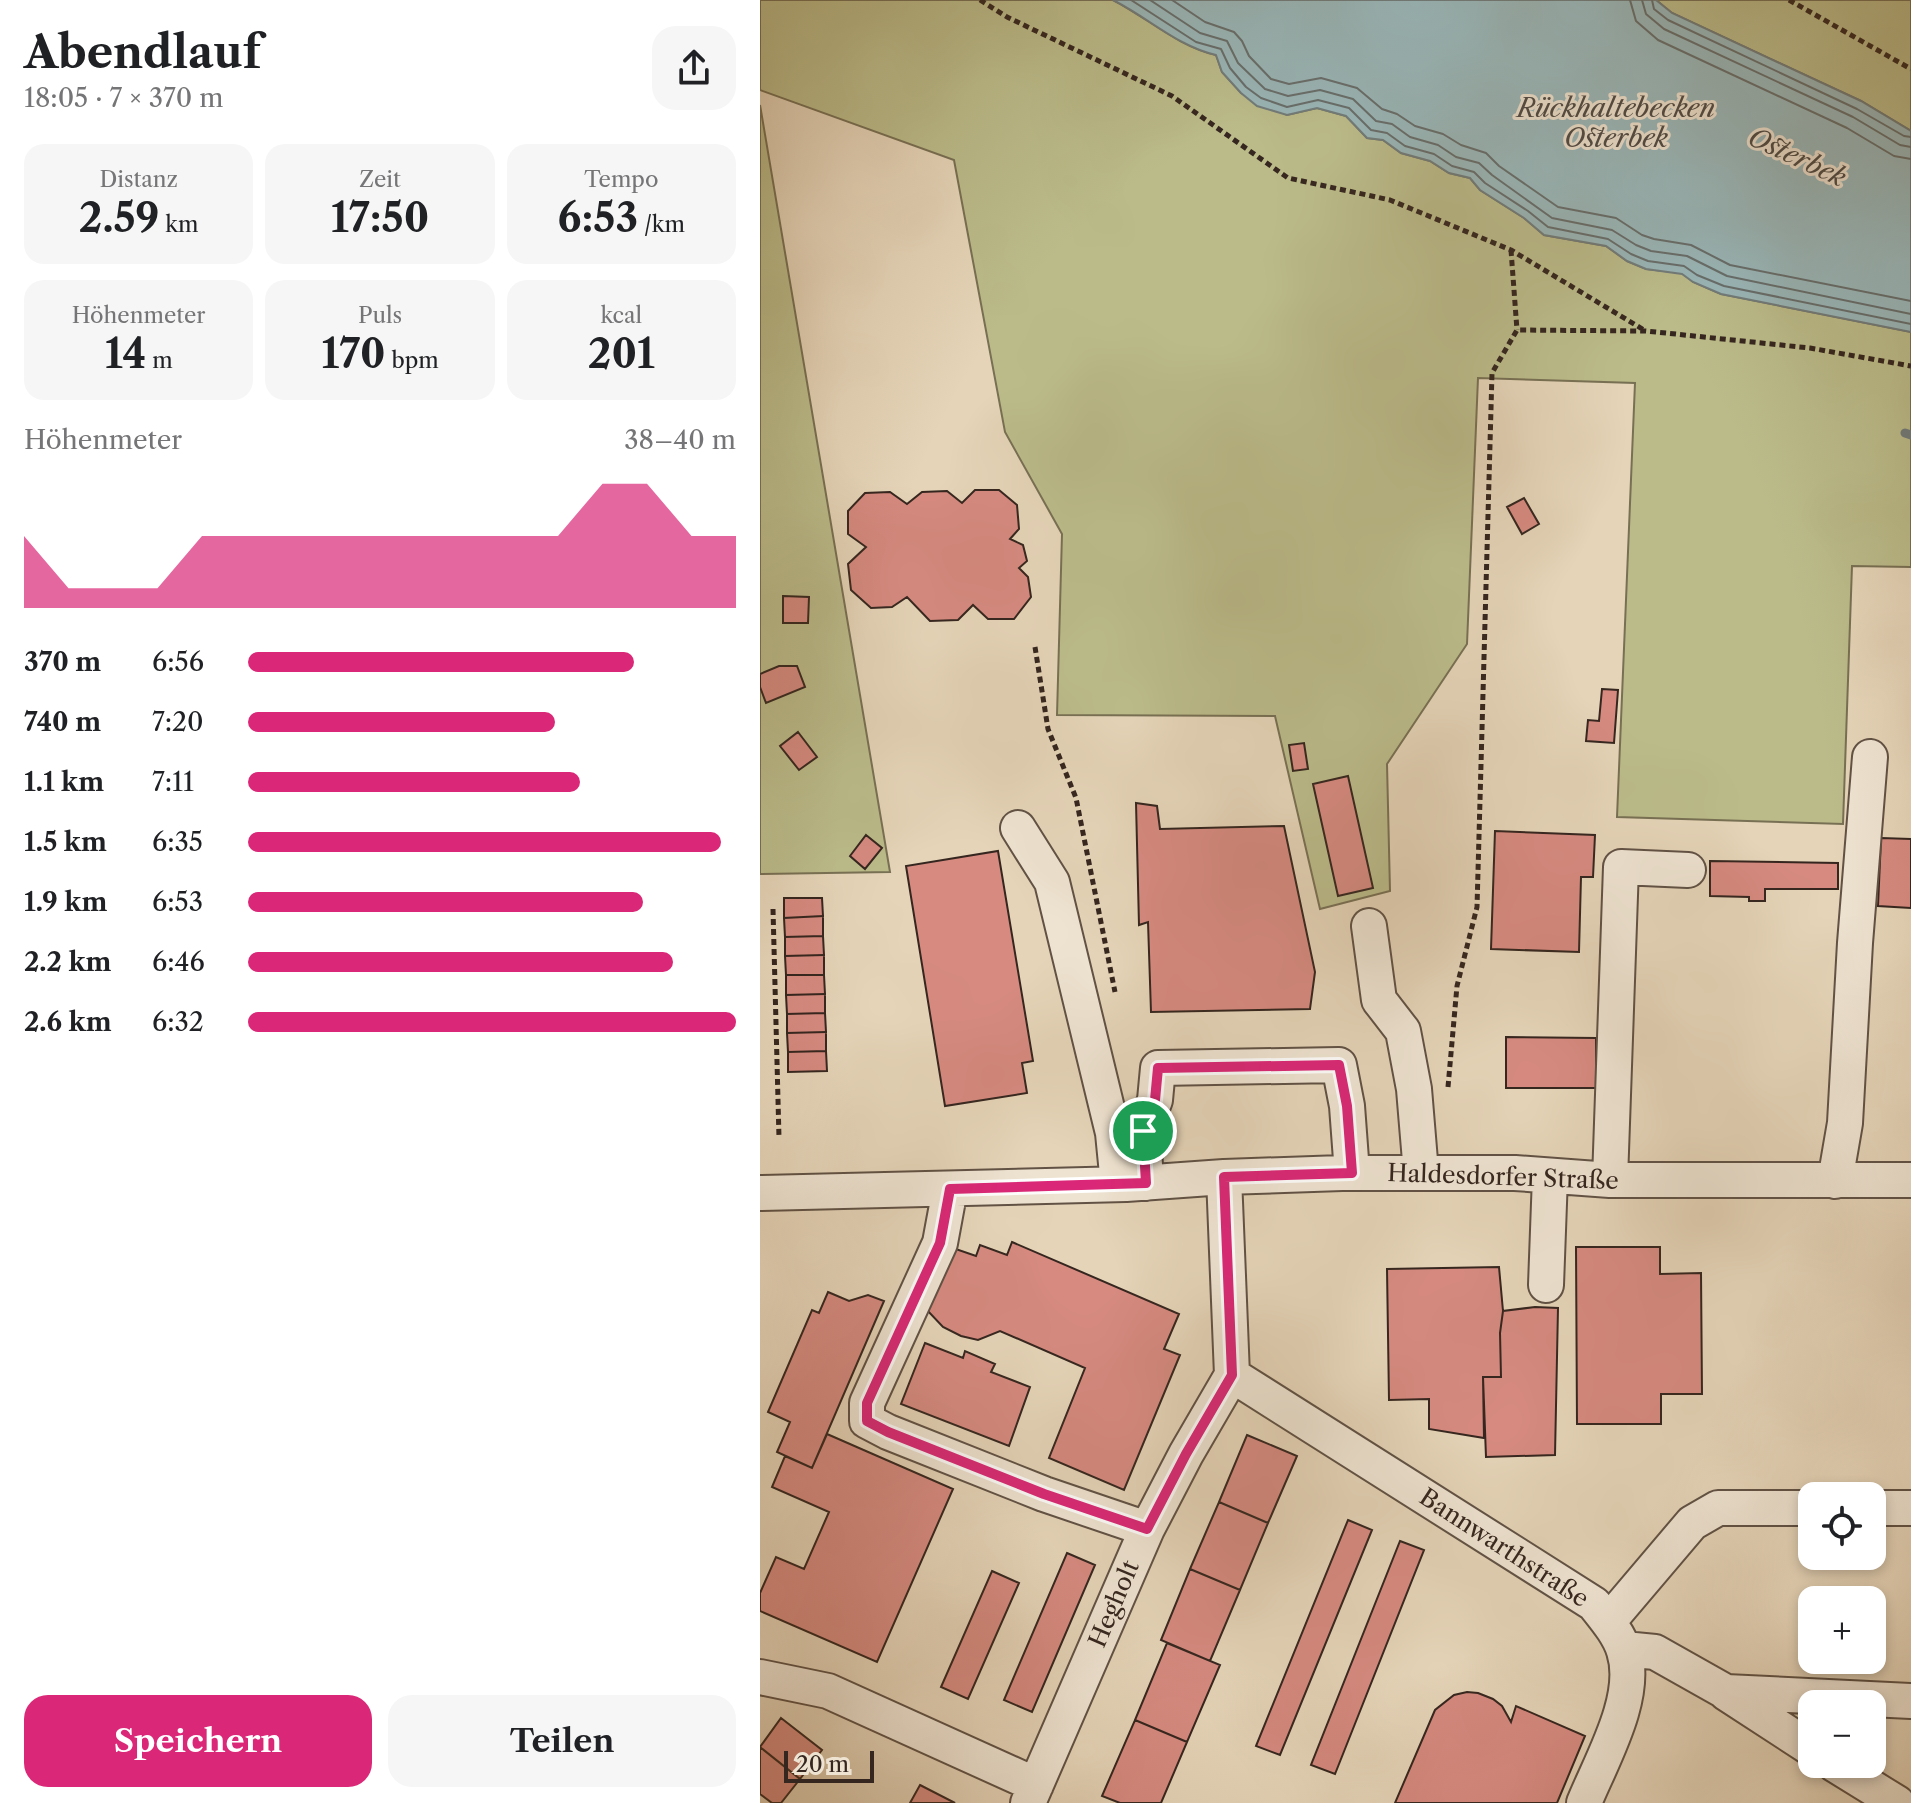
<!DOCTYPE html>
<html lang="de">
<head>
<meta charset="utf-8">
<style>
	body { margin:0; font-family:"Libre Caslon Text",serif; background:#f6f6f6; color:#202124; height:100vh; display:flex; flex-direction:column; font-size:30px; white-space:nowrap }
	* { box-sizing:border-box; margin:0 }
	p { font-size:26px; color:#757577 }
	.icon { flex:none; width:44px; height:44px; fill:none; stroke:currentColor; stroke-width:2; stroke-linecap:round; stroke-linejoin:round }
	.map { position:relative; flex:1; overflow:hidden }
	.panel { display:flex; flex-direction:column; background:#fff; width:760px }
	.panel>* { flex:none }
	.controls { position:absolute; left:1038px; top:1482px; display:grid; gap:16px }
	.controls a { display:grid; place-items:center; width:88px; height:88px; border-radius:16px; background:#fff; box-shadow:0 4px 12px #0003; font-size:40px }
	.scale { position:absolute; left:24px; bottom:20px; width:90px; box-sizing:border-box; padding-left:8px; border:4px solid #35261f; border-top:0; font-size:22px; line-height:28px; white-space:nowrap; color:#35261f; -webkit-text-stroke:6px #eee3d1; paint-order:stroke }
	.pin { position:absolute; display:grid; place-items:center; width:68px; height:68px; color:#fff; margin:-34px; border:4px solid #fff; border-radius:50%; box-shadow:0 2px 8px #0007 }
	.round { display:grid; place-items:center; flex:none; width:84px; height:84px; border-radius:24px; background:#f6f6f6 }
	.head { display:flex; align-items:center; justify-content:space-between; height:136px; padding:0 24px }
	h1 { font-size:44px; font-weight:700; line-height:60px }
	.stats { display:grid; grid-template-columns:repeat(3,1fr); gap:12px; height:136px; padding:8px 24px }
	.stats div { display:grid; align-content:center; border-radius:20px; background:#f6f6f6; text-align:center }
	.stats b { font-size:40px; font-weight:700 }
	.stats small { font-size:22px; font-weight:400 }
	.stats p { font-size:22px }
	.chart { height:224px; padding:16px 24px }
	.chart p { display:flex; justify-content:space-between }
	.chart svg { width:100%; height:144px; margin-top:8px; fill:#db2777; opacity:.7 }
	.cta { display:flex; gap:16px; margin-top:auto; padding:16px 24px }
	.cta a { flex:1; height:92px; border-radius:24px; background:#db2777; color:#fff; font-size:32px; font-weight:700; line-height:92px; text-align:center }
	.cta a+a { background:#f6f6f6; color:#202124 }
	ul { padding:0 24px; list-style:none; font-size:26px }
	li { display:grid; grid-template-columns:128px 96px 1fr; align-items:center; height:60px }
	li i { height:20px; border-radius:10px; background:#db2777 }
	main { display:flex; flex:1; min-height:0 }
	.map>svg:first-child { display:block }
	.green { fill:#bbbb8a; stroke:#787054; stroke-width:2 }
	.water { fill:#99b6b8; stroke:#717c7b; stroke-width:2 }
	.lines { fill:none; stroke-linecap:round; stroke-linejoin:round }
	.shore { stroke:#676e6c; stroke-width:2 }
	.stream { stroke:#717c7b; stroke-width:9 }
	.building { fill:#d68a80; stroke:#35261f; stroke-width:2 }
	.minor-casing { stroke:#615245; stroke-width:38 }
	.path { stroke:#35261f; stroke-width:5; stroke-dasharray:6 4; stroke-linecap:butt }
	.minor { stroke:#eee3d1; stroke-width:34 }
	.route-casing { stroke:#fff; stroke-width:16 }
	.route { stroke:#db2777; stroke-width:10 }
	.labels { text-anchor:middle; stroke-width:6; stroke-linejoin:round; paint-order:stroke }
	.street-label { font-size:24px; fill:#35261f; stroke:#eee3d1 }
	.water-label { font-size:26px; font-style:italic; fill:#4e4a45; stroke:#eee3d1 }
</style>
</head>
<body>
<main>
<section class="panel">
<div class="head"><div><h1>Abendlauf</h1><p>18:05 · 7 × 370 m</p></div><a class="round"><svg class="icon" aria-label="share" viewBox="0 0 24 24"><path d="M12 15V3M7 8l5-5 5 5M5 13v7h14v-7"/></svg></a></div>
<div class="stats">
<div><p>Distanz</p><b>2.59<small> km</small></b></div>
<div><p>Zeit</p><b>17:50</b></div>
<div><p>Tempo</p><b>6:53<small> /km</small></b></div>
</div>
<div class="stats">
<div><p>Höhenmeter</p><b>14<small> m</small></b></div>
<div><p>Puls</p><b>170<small> bpm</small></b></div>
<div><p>kcal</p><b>201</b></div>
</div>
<div class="chart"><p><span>Höhenmeter</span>38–40 m</p>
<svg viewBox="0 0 160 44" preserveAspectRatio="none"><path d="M0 44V22L10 38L20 38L30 38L40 22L50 22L60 22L70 22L80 22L90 22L100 22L110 22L120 22L130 6L140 6L150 22L160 22V44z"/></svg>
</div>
<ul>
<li><b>370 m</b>6:56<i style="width:79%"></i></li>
<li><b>740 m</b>7:20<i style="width:63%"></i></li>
<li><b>1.1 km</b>7:11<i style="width:68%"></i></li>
<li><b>1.5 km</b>6:35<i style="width:97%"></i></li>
<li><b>1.9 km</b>6:53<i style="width:81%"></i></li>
<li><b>2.2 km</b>6:46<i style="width:87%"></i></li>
<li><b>2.6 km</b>6:32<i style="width:100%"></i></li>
</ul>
<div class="cta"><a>Speichern</a><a>Teilen</a></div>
</section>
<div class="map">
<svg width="1151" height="1803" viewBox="0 0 1151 1803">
	<rect width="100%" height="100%" fill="#e5d4b8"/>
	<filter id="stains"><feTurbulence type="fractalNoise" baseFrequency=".0025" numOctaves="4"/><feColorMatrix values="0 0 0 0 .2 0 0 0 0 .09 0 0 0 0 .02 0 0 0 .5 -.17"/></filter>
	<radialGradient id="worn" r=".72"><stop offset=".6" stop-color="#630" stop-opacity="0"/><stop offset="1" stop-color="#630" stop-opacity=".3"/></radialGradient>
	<path class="green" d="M0 0H353C388 18 417 46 456 55L462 72 481 93 527 115 557 108 586 116 607 138 623 140 641 153 670 161 689 173 710 178 720 190 764 218 784 235 846 246 867 261 886 269 922 273 933 282 961 294 1151 332V567L1092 566 1083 824 857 817 875 383 718 378 707 644 627 764 630 891 560 909 515 716 297 715 302 534 245 432 194 160 0 90Z
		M896 0H1151V131L1101 101 912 13Z
		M0 105 130 872 0 874Z"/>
	<path class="water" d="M353 0H896L912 13 1101 101 1151 131V332L961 294 933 282 922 274 886 269 867 261 846 246 784 235 764 218 720 190 710 178 689 173 670 161 641 153 623 140 607 138 586 116 557 108 527 115 497 106 481 93 462 72 456 55C417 46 389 18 353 0Z"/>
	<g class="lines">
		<path class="shore" d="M371 0 436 42 461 49 470 68 486 87 501 98 527 107 558 100 589 108 611 130 627 133 645 146 674 154 692 166 714 172 725 183 768 211 788 227 848 239 871 254 888 261 924 266 937 275 964 286 1151 324
			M390 0 440 33 467 41 478 63 505 89 528 96 560 90 593 99 616 121 632 124 650 137 678 145 696 157 719 163 732 175 792 218 852 230 876 245 891 251 927 256 967 276 1151 314
			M412 0 445 22 474 32 482 41 489 56 511 79 529 84 561 78 597 88 622 109 637 114 655 126 683 134 701 145 726 153 739 166 798 207 856 218 882 235 894 239 931 245 970 265 1151 301
			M870 0 876 21 898 40 1087 128 1134 156 1151 159
			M882 0 886 14 904 29 1093 117 1140 145 1151 147
			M892 0 894 9 908 20 1097 109 1144 136 1151 137"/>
		<path class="stream" d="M1145 433 1151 435"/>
	</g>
	<path class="building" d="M215 490H239L257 505 259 529 250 539 263 545 267 561 259 568 268 577 271 597 254 619H228L213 605 198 620 170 621 147 597 132 607 111 608 91 590 88 564 106 547 88 534V511L105 493 130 492 147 504 162 492 187 491 202 503Z
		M764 498 779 524 762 534 747 507Z
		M23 596 49 597 48 623H23Z
		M19 666H37L45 687 6 703 0 687V674Z
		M842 689 858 690 854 743 826 741 828 720 839 721Z
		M38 732 57 757 39 770 20 746Z
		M544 743 548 769 533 771 529 745Z
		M588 776 613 888 578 896 553 784Z
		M376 803 397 806 400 829 524 826 555 972 550 1009 391 1012 388 922 379 925Z
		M735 831 835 835 833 877H821L819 952 731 949Z
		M106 835 122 848 105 869 90 856Z
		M1121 838 1151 839V908L1118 906Z
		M238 851 273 1061 262 1063 267 1093 185 1106 146 866Z
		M950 861 1078 863V889H1005V901H989V897L950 896Z
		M24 898H62L63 916 24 918Z
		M63 916V936L25 937 24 918Z
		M63 936 64 955 25 956V937Z
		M64 955V975H26L25 956Z
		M26 975H64L65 994 26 995Z
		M65 994V1013L27 1014 26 995Z
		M65 1013 66 1032 27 1033V1014Z
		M66 1032V1051L28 1052 27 1033Z
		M746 1037 836 1038V1088H746Z
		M66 1051 67 1071 28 1072V1052Z
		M252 1242 419 1314 404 1349 420 1355 364 1490 289 1458 325 1368 240 1331 218 1340 201 1336 183 1327 166 1309 190 1247 216 1256 220 1245 247 1255Z
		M816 1247H900V1274L941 1273 942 1394H901V1424H817Z
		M739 1267 743 1311 740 1333 741 1377H723L724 1438 669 1429V1399L629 1400 627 1269Z
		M68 1292 89 1301 108 1295 124 1301 52 1468 17 1452 30 1422 8 1412 52 1310 59 1313Z
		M775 1307 798 1308 795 1455 726 1457 723 1377H741L740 1333 743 1311Z
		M165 1343 203 1358 205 1351 235 1364 231 1372 270 1387 249 1446 141 1404Z
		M67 1434 193 1489 117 1662 0 1611V1593L16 1557 44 1569 69 1512 12 1487 25 1456 52 1468Z
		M487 1435 537 1456 508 1523 459 1502Z
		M459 1502 508 1523 480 1590 430 1569Z
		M588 1520 612 1530 520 1755 496 1746Z
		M640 1541 664 1550 575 1774 551 1765Z
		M307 1553 335 1565 272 1712 244 1700Z
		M430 1569 480 1590 450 1661 401 1640Z
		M232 1571 259 1583 208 1699 181 1687Z
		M407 1643 460 1665 427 1742 375 1720Z
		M707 1692 718 1693 733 1699 742 1706 751 1722 756 1706 825 1736 797 1803H635L675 1710 694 1695Z
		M21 1718 62 1750 40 1779 0 1747Z
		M375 1720 427 1742 401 1803H360L342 1796Z
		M0 1747 40 1779 21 1803H12L0 1794Z
		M160 1785 195 1803H150Z"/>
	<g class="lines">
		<g class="minor-casing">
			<path id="minor" d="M258 828 292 882 353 1133 358 1184
				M609 926 619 1000 643 1031 654 1089 661 1173
				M850 1180 861 867 928 870
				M1075 1181 1085 1123 1095 943 1110 757
				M386 1183 383 1131 395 1100 398 1068 579 1065 587 1106 592 1173
				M190 1189 180 1243 107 1403V1421L128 1432 284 1494 387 1529
				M0 1193 366 1184 464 1177 582 1173H755L850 1180H1151
				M786 1285 790 1176
				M472 1375 834 1604C845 1618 859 1634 864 1651 879 1697 841 1761 824 1803
				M1112 1508H1151
				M848 1622 932 1523 958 1508H1052
				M864 1649 895 1652 966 1692 1151 1701
				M0 1677 68 1691 276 1785
				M966 1693 1052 1749
				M1074 1764 1137 1803
				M268 1803 387 1529 426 1454 472 1375 464 1177"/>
		</g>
		<path class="path" d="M220 0 247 17 412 96 528 178 630 200 751 250 884 330
			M1029 0 1151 69
			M751 250 757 330
			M275 647 288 729 316 798 355 992
			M13 909 19 1138
			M688 1087 697 986 717 907 732 373 757 330 886 331 1050 348 1151 366"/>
		<use href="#minor" class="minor"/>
	</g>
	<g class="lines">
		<g class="route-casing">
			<path id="route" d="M579 1065 587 1106 592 1173 464 1177 472 1375 426 1454 387 1529 284 1494 128 1432 107 1421V1403L180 1243 190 1189 386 1183 383 1131 395 1100 398 1068Z"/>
		</g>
		<use href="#route" class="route"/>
	</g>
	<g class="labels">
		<g class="street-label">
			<text transform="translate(743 1177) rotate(2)" y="8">Haldesdorfer Straße</text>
			<text transform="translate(744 1548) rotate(33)" y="8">Bannwarthstraße</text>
			<text transform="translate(354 1604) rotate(-67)" y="8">Hegholt</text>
		</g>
		<g class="water-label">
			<text x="856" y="117">Rückhaltebecken<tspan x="856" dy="30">Osterbek</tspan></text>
			<text transform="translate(1037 157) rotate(25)" y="9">Osterbek</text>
		</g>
	</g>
	<rect width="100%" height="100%" filter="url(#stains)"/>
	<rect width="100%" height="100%" fill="url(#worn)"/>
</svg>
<div class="controls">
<a><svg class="icon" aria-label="locate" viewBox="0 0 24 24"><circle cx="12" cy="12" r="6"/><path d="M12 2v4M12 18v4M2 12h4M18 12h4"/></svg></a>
<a>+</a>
<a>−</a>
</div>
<div class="scale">20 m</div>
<div class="pin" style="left:383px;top:1131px;background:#1e9e55"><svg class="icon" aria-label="arrive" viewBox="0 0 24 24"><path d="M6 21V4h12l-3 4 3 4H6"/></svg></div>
</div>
</main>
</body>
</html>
